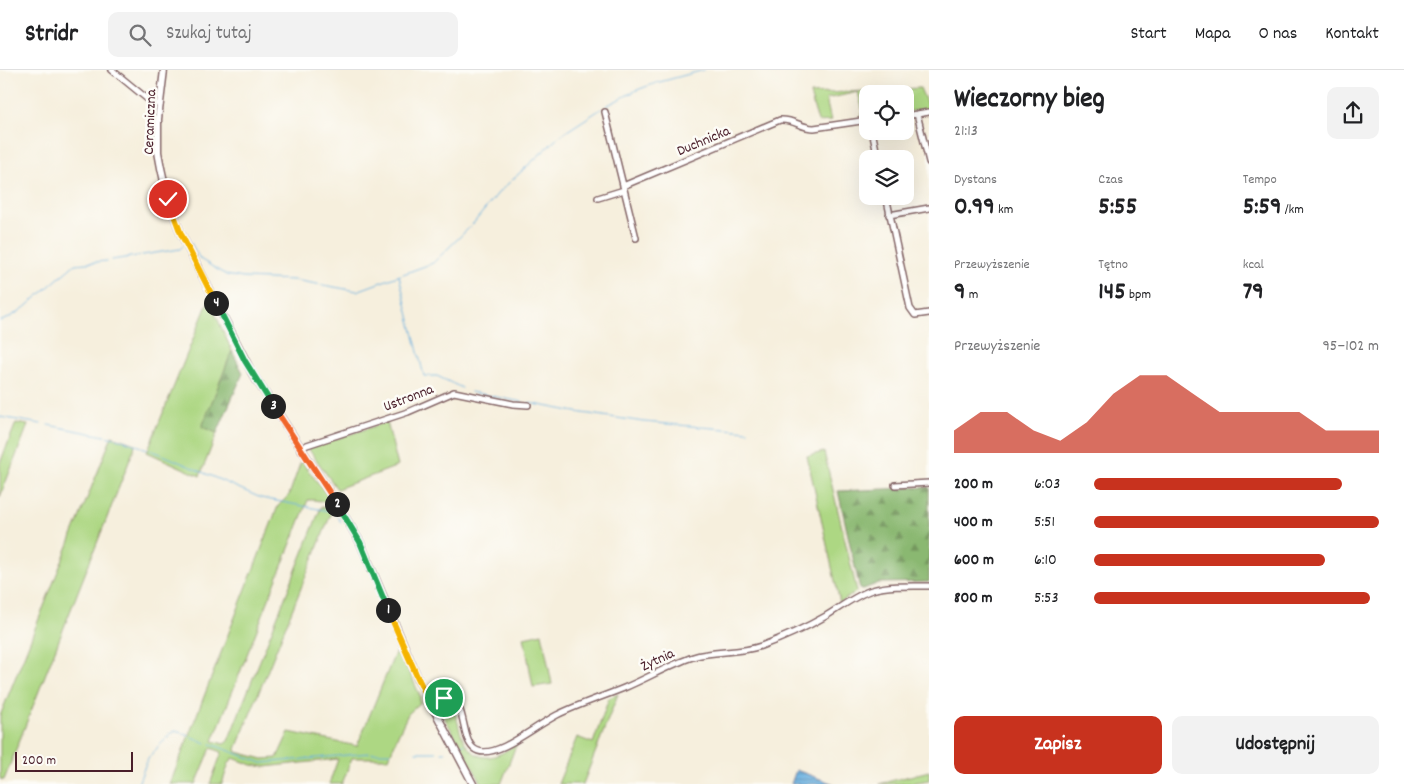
<!DOCTYPE html>
<html lang="pl">
<head>
<meta charset="utf-8">
<style>
	body { margin:0; font-family:Dekko,sans-serif; background:#f2f2f2; color:#202124; height:100vh; display:flex; flex-direction:column; font-size:19px; white-space:nowrap }
	* { box-sizing:border-box; margin:0 }
	p { font-size:16px; color:#757577 }
	.icon { flex:none; width:28px; height:28px; fill:none; stroke:currentColor; stroke-width:2; stroke-linecap:round; stroke-linejoin:round }
	.map { position:relative; flex:1; overflow:hidden }
	.drawer { display:flex; flex-direction:column; background:#fff; width:475px }
	.drawer>* { flex:none }
	.fabs { position:absolute; left:859px; top:15px; display:grid; gap:10px }
	.fabs a { display:grid; place-items:center; width:55px; height:55px; border-radius:10px; background:#fff; box-shadow:0 5px 20px #0002; font-size:25px }
	.scale { position:absolute; left:15px; bottom:12px; width:118px; box-sizing:border-box; padding-left:5px; border:2px solid #4a1f2b; border-top:0; font-size:14px; line-height:18px; white-space:nowrap; color:#4a1f2b; -webkit-text-stroke:4px #fdfcf7; paint-order:stroke }
	.pin { position:absolute; display:grid; place-items:center; width:42px; height:42px; color:#fff; margin:-21px; border:2px solid #fff; border-radius:50%; box-shadow:0 1px 5px #0007 }
	.km { position:absolute; width:25px; height:25px; margin:-12px; border-radius:50%; background:#222; color:#fff; font-size:14px; line-height:25px; text-align:center }
	.round { display:grid; place-items:center; flex:none; width:52px; height:52px; border-radius:10px; background:#f2f2f2 }
	.summary { display:flex; align-items:center; justify-content:space-between; height:85px; padding:0 25px }
	h1 { font-size:28px; font-weight:700; line-height:38px }
	.stats { display:grid; grid-template-columns:repeat(3,1fr); gap:8px; height:85px; padding:5px 25px }
	.stats div { display:grid; align-content:center }
	.stats b { font-size:25px; font-weight:700 }
	.stats small { font-size:14px; font-weight:400 }
	.stats p { font-size:14px }
	.chart { height:140px; padding:10px 25px }
	.chart p { display:flex; justify-content:space-between }
	.chart svg { width:100%; height:90px; margin-top:5px; fill:#c8321e; opacity:.7 }
	.action { display:flex; gap:10px; margin-top:auto; padding:10px 25px }
	.action a { flex:1; height:58px; border-radius:10px; background:#c8321e; color:#fff; font-size:20px; font-weight:700; line-height:58px; text-align:center }
	.action a+a { background:#f2f2f2; color:#202124 }
	ul { padding:0 25px; list-style:none; font-size:16px }
	li { display:grid; grid-template-columns:80px 60px 1fr; align-items:center; height:38px }
	li i { height:12px; border-radius:6px; background:#c8321e }
	header { display:flex; align-items:center; gap:30px; box-sizing:border-box; height:70px; padding:0 25px; background:#fff; border-bottom:1px solid #e0e0e0 }
	header strong { font-size:24px }
	nav { display:flex; gap:28px; margin-inline-start:auto; font-size:18px }
	.search { width:350px; height:45px; background:#f2f2f2; display:flex; align-items:center; gap:12px; box-sizing:border-box; padding:0 18px; border-radius:10px; color:#757577; font-size:19px }
	main { display:flex; flex:1; min-height:0 }
	.map>svg:first-child { display:block }
	.grass { fill:#add783; stroke:#7c7b57 }
	.forest { fill:url(#forest-firs); stroke:#6a6c4e }
	.water { fill:url(#water-rules); stroke:#5a6886 }
	.lines { fill:none; stroke-linecap:round; stroke-linejoin:round }
	.stream { stroke:#69b0e0; stroke-width:1 }
	.minor-casing { stroke:#866869; stroke-width:8 }
	.major-casing { stroke:#866869; stroke-width:9 }
	.minor { stroke:#fff; stroke-width:5 }
	.major { stroke:#fff; stroke-width:6 }
	.split-1-casing { stroke:#fff; stroke-width:10 }
	.split-2-casing { stroke:#fff; stroke-width:10 }
	.split-3-casing { stroke:#fff; stroke-width:10 }
	.split-4-casing { stroke:#fff; stroke-width:10 }
	.split-5-casing { stroke:#fff; stroke-width:10 }
	.split-1 { stroke:#f5b400; stroke-width:6 }
	.split-2 { stroke:#22a559; stroke-width:6 }
	.split-3 { stroke:#f0652b; stroke-width:6 }
	.split-4 { stroke:#22a559; stroke-width:6 }
	.split-5 { stroke:#f5b400; stroke-width:6 }
	.labels { text-anchor:middle; stroke-width:5; stroke-linejoin:round; paint-order:stroke }
	.street-label { font-size:15px; fill:#4a1f2b; stroke:#fdfcf7 }
</style>
</head>
<body>
<header>
<strong>Stridr</strong>
<div class="search"><svg class="icon" aria-label="search" viewBox="0 0 24 24"><circle cx="10" cy="10" r="6"/><path d="M15 15l6 6"/></svg>Szukaj tutaj</div>
<nav><a>Start</a><a>Mapa</a><a>O nas</a><a>Kontakt</a></nav>
</header>
<main>
<div class="map">
<svg width="929" height="714" viewBox="0 0 929 714">
	<defs>
		<pattern id="forest-firs" width="22" height="20" patternUnits="userSpaceOnUse" patternTransform="scale(1.25)"><rect width="22" height="20" fill="#8ab871"/><path d="M5 1l3.5 6h-7zM16 11l3.5 6h-7z" fill="#73955d"/></pattern>
		<pattern id="water-rules" width="6" height="5" patternUnits="userSpaceOnUse" patternTransform="scale(1.25)"><rect width="6" height="5" fill="#69b0e0"/><path d="M0 2.5h6" fill="none" stroke="#588fb6"/></pattern>
	</defs>
	<rect width="100%" height="100%" fill="#fdfcf7"/>
	<filter id="ink" filterUnits="userSpaceOnUse"><feTurbulence type="fractalNoise" baseFrequency=".02" numOctaves="2"/><feDisplacementMap in="SourceGraphic" scale="10" xChannelSelector="R" yChannelSelector="G"/><feConvolveMatrix kernelMatrix="1 2 1 2 8 2 1 2 1" color-interpolation-filters="sRGB"/></filter>
	<filter id="wash" filterUnits="userSpaceOnUse"><feTurbulence type="fractalNoise" baseFrequency=".0096" numOctaves="4" result="noise"/><feDisplacementMap in="SourceGraphic" scale="20" xChannelSelector="R" yChannelSelector="G"/><feGaussianBlur stdDeviation="1.12" result="paint"/><feColorMatrix in="noise" values="0 0 0 0 0 0 0 0 0 0 0 0 0 0 0 0 0 1.4 0 .05"/><feComposite in="paint" operator="in"/></filter>
	<g filter="url(#wash)">
		<rect width="100%" height="100%" fill="#f6efdd"/>
		<path class="grass" d="M920 18 929 39 905 42V24H868L867 46 860 47 863 42 858 22 826 29 831 51 818 52 810 24Z
			M209 230 232 281 203 357 217 363 200 406 147 382Z
			M387 352 398 396 337 419 308 378Z
			M16 353 28 355 0 427V393Z
			M112 366 135 374 134 379 4 710 0 709V646Z
			M824 382 857 521 840 533 807 386Z
			M301 391 333 432V433L314 430H308L213 671 224 674 228 671 321 437 333 439 236 679 237 682 263 689 277 688 289 662 357 676 398 576 420 626V633L408 644 398 665 389 688H352L342 714H329L338 689 265 697 252 695 233 688 229 693 222 714H210L222 682 211 678 196 714H170L278 436 289 425Z
			M542 563 552 614 533 617 524 567Z
			M618 624 583 714H558L577 667 593 673 609 628Z
			M444 633 450 635 453 638C457 646 458 655 461 664 467 680 479 692 497 685 504 683 511 677 517 673L501 714H482L440 640V636Z
			M929 701V710L906 714H879Z"/>
		<path class="forest" d="M232 281 243 303 217 363 202 357Z
			M929 417V512L879 513 861 520 859 515 838 421Z"/>
		<path class="water" d="M796 700 834 714H791Z"/>
		<g class="lines">
			<path class="stream" d="M606 36 637 20 656 13 704 0
				M189 172 191 173 200 189 226 205 243 208 294 210 357 221 433 193 472 155 499 122 561 65 601 39
				M112 190 180 179 183 176
				M399 206 424 306H437L462 318
				M0 251 7 249 24 238 75 194 107 191
				M471 322 522 332
				M529 333 576 342 644 352 748 361
				M0 347 41 354
				M48 355 120 369 161 384 261 428 329 441 336 445 341 452
				M211 674 262 693 369 683
				M459 676 464 674
				M416 682H436
				M441 682H445
				M372 683H390
				M138 714 148 688 172 662 177 661 206 673"/>
		</g>
	</g>
	<g filter="url(#ink)">
		<g class="lines">
			<g class="minor-casing">
				<path id="minor" d="M112 0 151 32 160 35
					M605 42 636 168
					M917 44 929 92
					M905 46 929 42
					M872 61 878 89
					M623 116 780 50C795 49 800 58 814 58L868 50
					M886 126 910 238 915 245 929 243
					M598 128 624 120
					M889 145 929 138
					M300 379 307 375 408 342 454 322 513 334 528 335
					M895 415 929 413
					M430 633C435 631 440 628 445 628 477 629 448 703 505 676 523 667 540 654 557 645 579 634 602 627 624 618 648 608 669 595 693 587 714 580 738 584 761 576 783 568 805 558 826 546 841 537 856 525 872 520 890 515 910 516 929 516"/>
			</g>
			<g class="major-casing">
				<path id="major" d="M164 0 158 49V82L161 98 168 129 181 164 252 303 339 437 360 472 419 611 473 714"/>
			</g>
			<use href="#minor" class="minor"/>
			<use href="#major" class="major"/>
		</g>
	</g>
	<g class="lines" filter="url(#ink)">
		<g class="split-1-casing">
			<path id="split-1" d="M388 540 416 604 430 633 444 628"/>
		</g>
		<g class="split-2-casing">
			<path id="split-2" d="M337 434 360 472 388 540"/>
		</g>
		<g class="split-3-casing">
			<path id="split-3" d="M273 336 337 434"/>
		</g>
		<g class="split-4-casing">
			<path id="split-4" d="M216 233 245 291 273 336"/>
		</g>
		<g class="split-5-casing">
			<path id="split-5" d="M168 129 181 164 216 233"/>
		</g>
		<use href="#split-1" class="split-1"/>
		<use href="#split-2" class="split-2"/>
		<use href="#split-3" class="split-3"/>
		<use href="#split-4" class="split-4"/>
		<use href="#split-5" class="split-5"/>
	</g>
	<g class="labels">
		<g class="street-label">
			<text transform="translate(149 52) rotate(-88)" y="5">Ceramiczna</text>
			<text transform="translate(703 70) rotate(-23)" y="5">Duchnicka</text>
			<text transform="translate(408 327) rotate(-21)" y="5">Ustronna</text>
			<text transform="translate(657 589) rotate(-25)" y="5">Żytnia</text>
		</g>
	</g>
</svg>
<div class="fabs">
<a><svg class="icon" aria-label="locate" viewBox="0 0 24 24"><circle cx="12" cy="12" r="6"/><path d="M12 2v4M12 18v4M2 12h4M18 12h4"/></svg></a>
<a><svg class="icon" aria-label="layers" viewBox="0 0 24 24"><path d="M12 4l9 5-9 5-9-5zM3 14l9 5 9-5"/></svg></a>
</div>
<div class="scale">200 m</div>
<div class="pin" style="left:444px;top:628px;background:#1e9e55"><svg class="icon" aria-label="arrive" viewBox="0 0 24 24"><path d="M6 21V4h12l-3 4 3 4H6"/></svg></div>
<div class="pin" style="left:168px;top:129px;background:#d93025"><svg class="icon" aria-label="check" viewBox="0 0 24 24"><path d="M5 12l5 5 9-10"/></svg></div>
<b class="km" style="left:388px;top:540px">1</b>
<b class="km" style="left:337px;top:434px">2</b>
<b class="km" style="left:273px;top:336px">3</b>
<b class="km" style="left:216px;top:233px">4</b>
</div>
<section class="drawer">
<div class="summary"><div><h1>Wieczorny bieg</h1><p>21:13</p></div><a class="round"><svg class="icon" aria-label="share" viewBox="0 0 24 24"><path d="M12 15V3M7 8l5-5 5 5M5 13v7h14v-7"/></svg></a></div>
<div class="stats">
<div><p>Dystans</p><b>0.99<small> km</small></b></div>
<div><p>Czas</p><b>5:55</b></div>
<div><p>Tempo</p><b>5:59<small> /km</small></b></div>
</div>
<div class="stats">
<div><p>Przewyższenie</p><b>9<small> m</small></b></div>
<div><p>Tętno</p><b>145<small> bpm</small></b></div>
<div><p>kcal</p><b>79</b></div>
</div>
<div class="chart"><p><span>Przewyższenie</span>95–102 m</p>
<svg viewBox="0 0 160 44" preserveAspectRatio="none"><path d="M0 44V33L10 24L20 24L30 33L40 38L50 29L60 15L70 6L80 6L90 15L100 24L110 24L120 24L130 24L140 33L150 33L160 33V44z"/></svg>
</div>
<ul>
<li><b>200 m</b>6:03<i style="width:87%"></i></li>
<li><b>400 m</b>5:51<i style="width:100%"></i></li>
<li><b>600 m</b>6:10<i style="width:81%"></i></li>
<li><b>800 m</b>5:53<i style="width:97%"></i></li>
</ul>
<div class="action"><a>Zapisz</a><a>Udostępnij</a></div>
</section>
</main>
</body>
</html>
